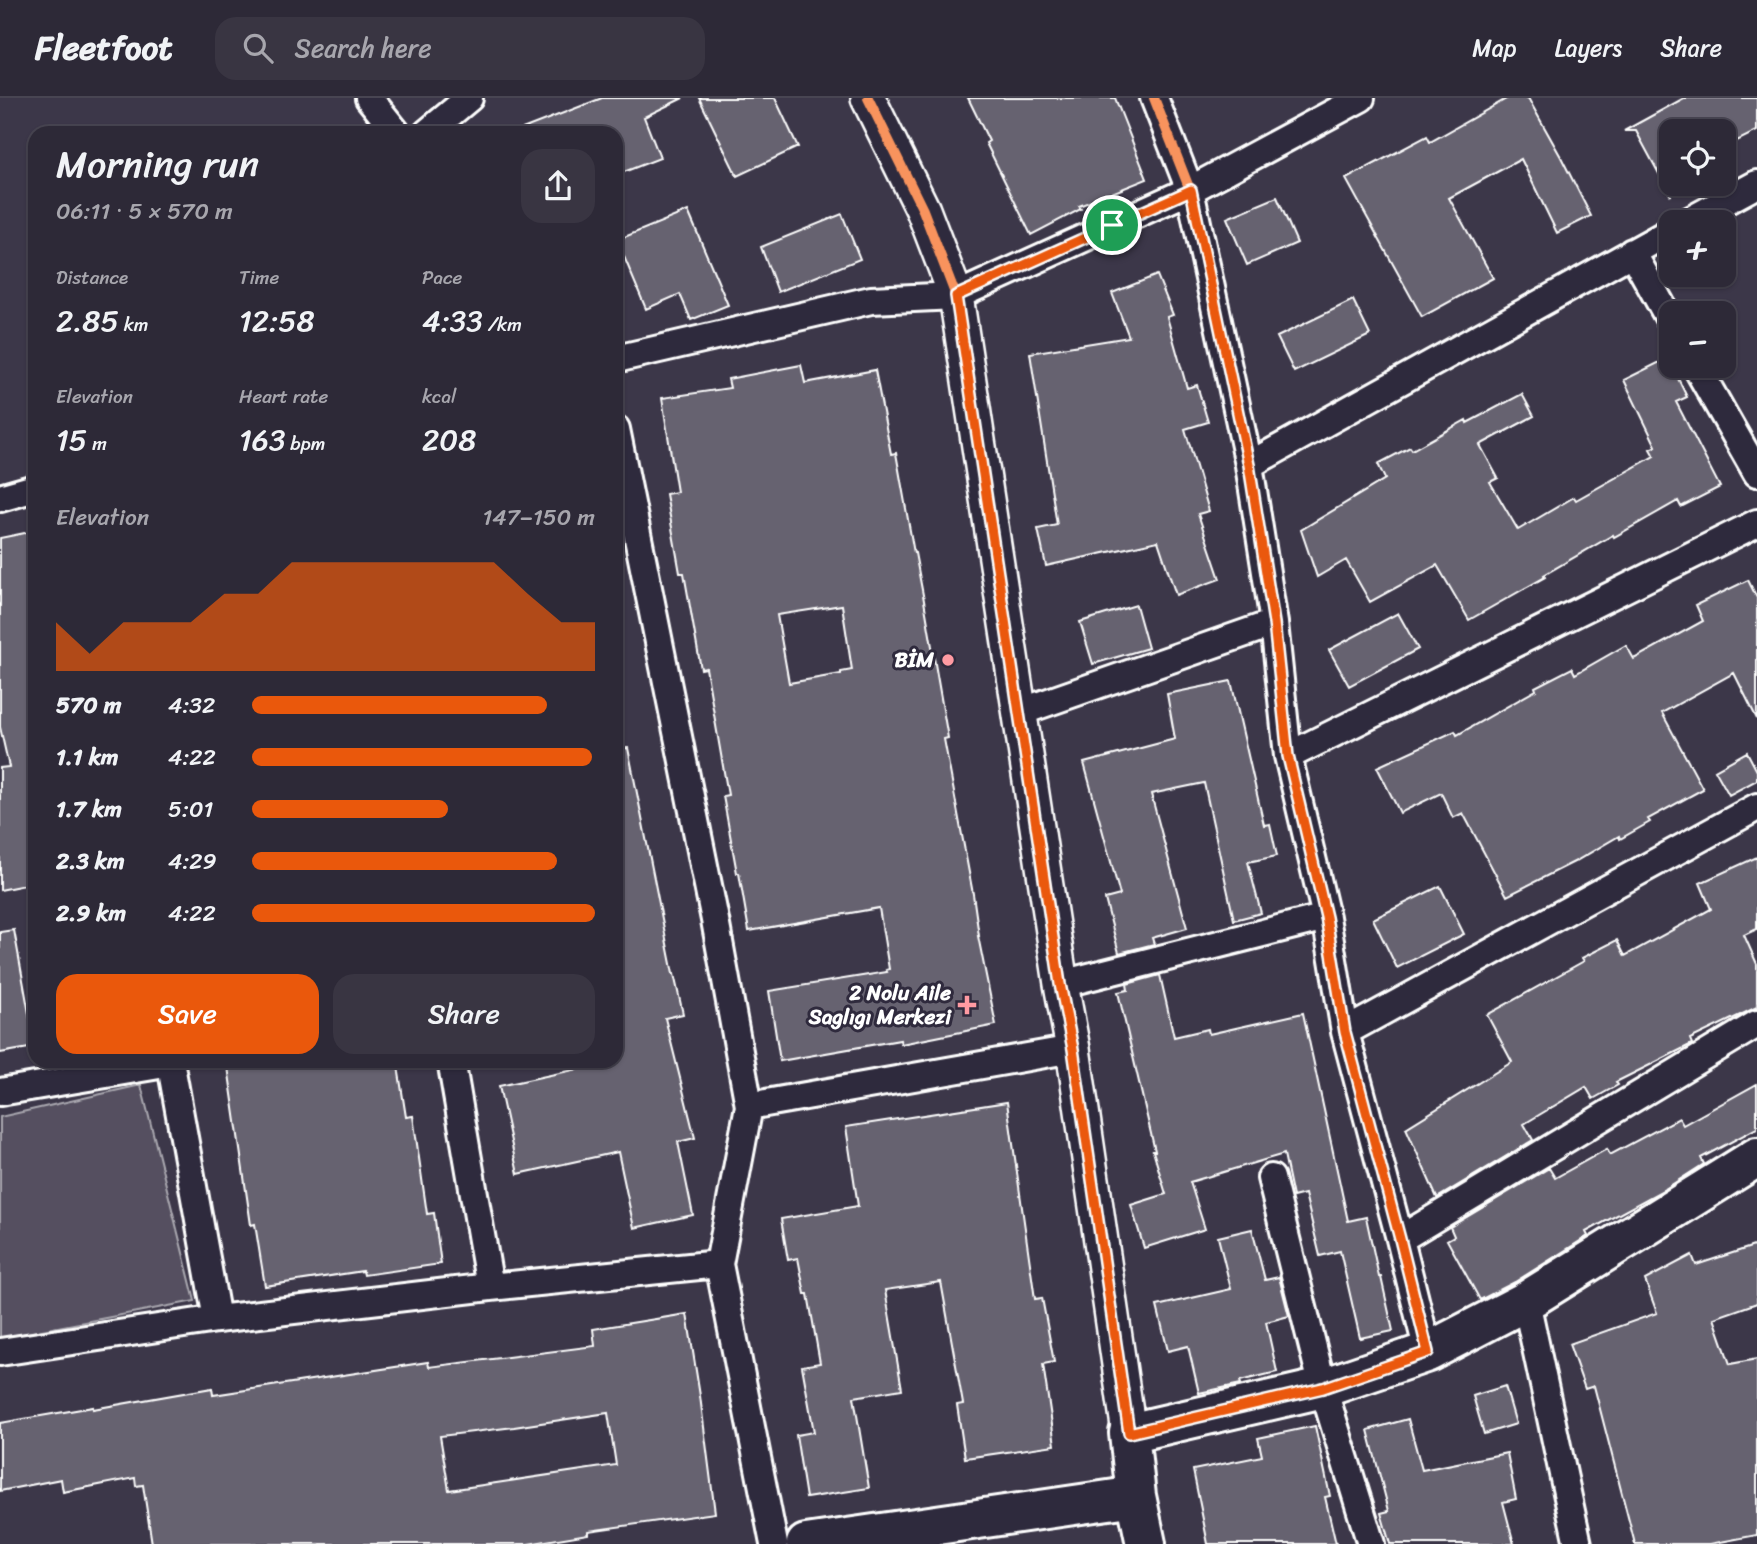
<!DOCTYPE html>
<html lang="en">
<head>
<meta charset="utf-8">
<style>
	body { margin:0; font-family:Sriracha,sans-serif; background:#393542; color:#f1f3f6; height:100vh; display:flex; flex-direction:column; font-size:26px; white-space:nowrap }
	* { box-sizing:border-box; margin:0 }
	p { font-size:23px; color:#a7a6ad }
	.icon { flex:none; width:38px; height:38px; fill:none; stroke:currentColor; stroke-width:2; stroke-linecap:round; stroke-linejoin:round }
	.map { position:relative; flex:1; overflow:hidden }
	.drawer { position:absolute; left:28px; top:28px; width:595px; height:942px; display:flex; flex-direction:column; background:#2d2937; border-radius:21px; box-shadow:0 2px 5px #0004,0 0 0 2px #484552 }
	.drawer>* { flex:none }
	.tools { position:absolute; left:1659px; top:21px; display:grid; gap:14px }
	.tools a { display:grid; place-items:center; width:77px; height:77px; border-radius:14px; background:#2d2937; box-shadow:0 2px 5px #0004,0 0 0 2px #484552; font-size:35px }
	.pin { position:absolute; display:grid; place-items:center; width:60px; height:60px; color:#fff; margin:-30px; border:4px solid #fff; border-radius:50%; box-shadow:0 2px 7px #0007 }
	.round { display:grid; place-items:center; flex:none; width:74px; height:74px; border-radius:21px; background:#393542 }
	.headline { display:flex; align-items:center; justify-content:space-between; height:119px; padding:0 28px }
	h1 { font-size:38px; font-weight:600; line-height:52px }
	.metrics { display:grid; grid-template-columns:repeat(3,1fr); gap:10px; height:119px; padding:7px 28px }
	.metrics div { display:grid; align-content:center }
	.metrics b { font-size:30px; font-weight:600 }
	.metrics small { font-size:19px; font-weight:400 }
	.metrics p { font-size:19px }
	.chart { height:196px; padding:14px 28px }
	.chart p { display:flex; justify-content:space-between }
	.chart svg { width:100%; height:126px; margin-top:7px; fill:#ea580c; opacity:.7 }
	.action { display:flex; gap:14px; margin-top:auto; padding:14px 28px }
	.action a { flex:1; height:80px; border-radius:21px; background:#ea580c; color:#fff; font-size:28px; font-weight:600; line-height:80px; text-align:center }
	.action a+a { background:#393542; color:#f1f3f6 }
	ul { padding:0 28px; list-style:none; font-size:23px }
	li { display:grid; grid-template-columns:112px 84px 1fr; align-items:center; height:52px }
	li i { height:18px; border-radius:9px; background:#ea580c }
	header { display:flex; align-items:center; gap:42px; box-sizing:border-box; height:98px; padding:0 35px; background:#2d2937; border-bottom:2px solid #484552 }
	header strong { font-size:33px }
	nav { display:flex; gap:38px; margin-inline-start:auto; font-size:24px }
	.search { width:490px; height:63px; background:#393542; display:flex; align-items:center; gap:18px; box-sizing:border-box; padding:0 24px; border-radius:21px; color:#a7a6ad; font-size:26px }
	.map>svg:first-child { display:block }
	.green { fill:#555060; stroke:#aaa8b0; stroke-width:2 }
	.building { fill:#666270; stroke:#fff; stroke-width:2; fill-rule:evenodd }
	.lines { fill:none; stroke-linecap:round; stroke-linejoin:round }
	.minor-casing { stroke:#fff; stroke-width:32 }
	.tertiary-casing { stroke:#fff; stroke-width:38 }
	.secondary-casing { stroke:#fff; stroke-width:44 }
	.minor { stroke:#2f2a3d; stroke-width:26 }
	.tertiary { stroke:#2f2a3d; stroke-width:33 }
	.secondary { stroke:#2f2a3d; stroke-width:38 }
	.cycleway-casing { stroke:#2f2a3d; stroke-width:15 }
	.cycleway { stroke:#f8935d; stroke-width:10 }
	.route-casing { stroke:#fff; stroke-width:14 }
	.route { stroke:#ea580c; stroke-width:9 }
	.poi-dot { fill:#ff9aa2; stroke:#2f2a3d; stroke-width:2.5 }
	.labels { text-anchor:middle; stroke-width:6; stroke-linejoin:round; paint-order:stroke }
	.poi-label { font-size:21px; font-weight:bold; fill:#fff; stroke:#2f2a3d; text-anchor:end }
</style>
</head>
<body>
<header>
<strong>Fleetfoot</strong>
<div class="search"><svg class="icon" aria-label="search" viewBox="0 0 24 24"><circle cx="10" cy="10" r="6"/><path d="M15 15l6 6"/></svg>Search here</div>
<nav><a>Map</a><a>Layers</a><a>Share</a></nav>
</header>
<div class="map">
<svg width="1757" height="1446" viewBox="0 0 1757 1446">
	<rect width="100%" height="100%" fill="#3c3749"/>
	<filter id="ink" filterUnits="userSpaceOnUse"><feTurbulence type="fractalNoise" baseFrequency=".0143" numOctaves="2"/><feDisplacementMap in="SourceGraphic" scale="14" xChannelSelector="R" yChannelSelector="G"/><feConvolveMatrix kernelMatrix="1 2 1 2 8 2 1 2 1" color-interpolation-filters="sRGB"/></filter>
	<g filter="url(#ink)">
		<path class="green" d="M141 987 195 1203 0 1240V1019Z"/>
		<path class="building" d="M602 0H683L644 19 660 60 616 77V35H518L517 33Z
			M699 0H775L798 49 737 78Z
			M968 0H1115L1147 81 1079 108 1081 111 1031 137 986 45 989 43Z
			M1508 0H1528L1561 59 1591 118 1557 135 1521 61 1449 100 1493 180 1422 219 1346 81 1427 38 1430 44Z
			M1684 0H1757V33L1737 43 1732 33H1671V98L1636 33H1624Z
			M1277 99 1297 145 1247 167 1227 120Z
			M688 113 728 207 691 222 680 196 646 211 617 142Z
			M842 116 860 161 778 194 761 149Z
			M1157 177 1173 217 1167 219 1187 290 1197 287 1208 324 1185 331 1209 413 1198 416 1220 481 1176 497 1158 443 1046 468 1038 431 1057 427 1030 255 1129 239 1112 195Z
			M1353 202 1370 237 1294 274 1277 239Z
			M1668 260 1687 299 1676 304 1720 389 1681 409 1678 403 1614 439 1613 437 1544 477 1545 479 1469 522 1437 467 1370 504 1346 462 1317 479 1301 432 1385 381 1378 366 1410 349 1412 352 1466 322 1467 325 1522 296 1534 318 1480 347 1498 380 1490 384 1518 432 1574 399 1576 402 1654 358 1650 351 1656 348 1624 282Z
			M801 267 805 285 875 272 891 356 896 355 914 455H915L923 497 948 640 944 641 973 796 979 838H978L996 927 901 946 900 942 780 963 769 893 887 874 886 872 889 871 879 810 749 833 739 775H737L723 698 728 697 706 570 701 571 684 475H680L666 396 677 394 662 300 730 290 728 281ZM842 507 852 572 841 574V576L789 585 777 517Z
			M30 434 35 459V785L0 792V670L9 669 0 629V440Z
			M1748 482 1757 500V621L1734 575 1662 615 1703 691 1648 721 1650 724 1620 741 1619 738 1576 763 1507 798 1463 715 1453 720 1441 695 1400 715 1377 669 1455 633 1457 637 1536 592 1535 589 1572 570 1575 576 1626 547 1634 561 1703 523 1696 507Z
			M1136 507 1148 550 1093 566 1080 524Z
			M1398 515 1418 551 1349 588 1329 552Z
			M1231 583 1264 727 1270 726 1277 758 1248 764 1261 815 1234 822 1204 685 1151 696 1187 830 1152 840 1154 846 1119 855 1105 801 1120 797 1084 665 1175 641 1167 596Z
			M628 650 673 876H674L683 916 665 920 695 1040 678 1044 693 1117 634 1130 618 1054 518 1076 499 988 616 963V956L622 954 616 923V651Z
			M1747 654 1757 673V682L1729 697 1715 672Z
			M1757 759V831L1744 837 1757 866V909L1690 941 1692 946 1616 984 1618 987 1593 1001 1586 989 1524 1026 1533 1042 1437 1100 1406 1030 1512 964 1487 917 1584 863 1582 860 1617 842 1625 858 1711 811 1700 785Z
			M1440 788 1464 836 1397 870 1373 821Z
			M14 832 35 949 0 955V834Z
			M1160 877 1174 939 1208 931 1209 936 1303 915 1348 1123 1366 1119 1379 1179H1381L1393 1233 1360 1240 1340 1153 1320 1158 1305 1096 1293 1099 1284 1056 1190 1084 1205 1131 1144 1150 1131 1107 1166 1096 1153 1053H1155L1118 894 1128 892 1127 886Z
			M227 962H397L406 1019 413 1018 427 1116 434 1115 441 1166 364 1177 363 1173 265 1188 255 1126 251 1127Z
			M1757 986V1030L1701 1060 1704 1066 1665 1091 1586 1134 1588 1138 1515 1184 1480 1202 1447 1142 1454 1138 1450 1129 1549 1070 1555 1080 1607 1051 1610 1057 1679 1020 1683 1027Z
			M1007 1004 1035 1201 1042 1200 1054 1264 1043 1266 1055 1347 965 1360 957 1307 963 1306 941 1184 885 1192 902 1291 854 1299 869 1390 806 1400 796 1337 814 1334 802 1268 820 1265 808 1196H805L798 1160 788 1162 781 1121 858 1108 846 1029Z
			M1252 1131 1265 1182 1279 1179 1289 1218 1266 1224 1277 1274 1240 1283 1241 1286 1199 1295 1188 1248 1168 1253 1157 1208 1231 1191 1218 1139Z
			M1757 1147V1205L1714 1220 1730 1266 1757 1261V1437L1710 1446H1635L1594 1288 1585 1291 1569 1246 1657 1215 1645 1182 1692 1157 1696 1167Z
			M687 1216 700 1298 715 1415 588 1433V1436L528 1446H152L143 1387 136 1388 135 1380 63 1394 61 1381 0 1393V1325L93 1309V1311L212 1290 213 1297 428 1264 429 1269 595 1248 593 1231ZM608 1315 616 1367 449 1392 440 1338 514 1329Z
			M1505 1288 1516 1326 1484 1336 1473 1298Z
			M1408 1321 1422 1372 1507 1355 1516 1401 1503 1404 1514 1446H1390L1381 1415 1389 1413 1368 1332Z
			M1315 1328 1330 1398 1325 1399 1336 1446H1208L1193 1372 1262 1358 1258 1340Z"/>
		<g class="lines">
			<g class="minor-casing">
				<path id="minor" d="M369 0 397 35
					M1154 0 1190 92 1249 367 1274 525 1288 658 1326 819 1345 934 1400 1141 1428 1254
					M427 35 469 0
					M1687 124 1757 86
					M1632 154 1671 224
					M616 261 871 202 956 198 1190 92 1361 0
					M1696 268 1757 375
					M616 331 715 822 749 1008 719 1166 774 1446
					M1249 367 1671 133
					M0 400 35 390
					M1020 614 1274 525
					M1288 658 1757 425
					M1061 886 1326 819
					M1345 934 1757 709
					M170 962 217 1221
					M451 962 490 1189
					M0 994 171 965
					M749 1008 1073 951
					M1271 1080 1323 1290 1371 1446
					M1400 1141 1757 926
					M1526 1203 1578 1446
					M0 1254 217 1221 490 1189 719 1166"/>
			</g>
			<g class="tertiary-casing">
				<path id="tertiary" d="M868 0 923 112 956 198 1061 886 1073 951 1129 1335"/>
			</g>
			<g class="secondary-casing">
				<path id="secondary" d="M806 1446 1136 1398
					M1146 1446 1136 1398 1129 1335 1323 1290 1428 1254 1526 1203 1757 1059"/>
			</g>
			<use href="#minor" class="minor"/>
			<use href="#tertiary" class="tertiary"/>
			<use href="#secondary" class="secondary"/>
			<g class="cycleway-casing">
				<path id="cycleway" d="M868 0 923 112 956 198 1061 886 1073 951 1129 1335
					M1154 0 1190 92 1249 367 1274 525 1288 658 1326 819 1345 934 1400 1141 1428 1254"/>
			</g>
			<use href="#cycleway" class="cycleway"/>
		</g>
	</g>
	<g class="lines" filter="url(#ink)">
		<g class="route-casing">
			<path id="route" d="M1191 92 1249 367 1274 525 1288 658 1326 819 1345 934 1400 1141 1428 1254 1323 1290 1129 1335 1073 951 1060 886 956 198Z"/>
		</g>
		<use href="#route" class="route"/>
	</g>
	<g class="poi-dot">
		<circle cx="948" cy="562" r="7"/>
		<path d="M963.5 896.5h7v7h7v7h-7v7h-7v-7h-7v-7h7z"/>
	</g>
	<g class="labels">
		<g class="poi-label">
			<text x="934" y="569">BİM</text>
			<text x="951" y="902">2 Nolu Aile<tspan x="951" dy="24">Saglıgı Merkezi</tspan></text>
		</g>
	</g>
</svg>
<div class="tools">
<a><svg class="icon" aria-label="locate" viewBox="0 0 24 24"><circle cx="12" cy="12" r="6"/><path d="M12 2v4M12 18v4M2 12h4M18 12h4"/></svg></a>
<a>+</a>
<a>−</a>
</div>
<div class="pin" style="left:1112px;top:127px;background:#1e9e55"><svg class="icon" aria-label="arrive" viewBox="0 0 24 24"><path d="M6 21V4h12l-3 4 3 4H6"/></svg></div>
<section class="drawer">
<div class="headline"><div><h1>Morning run</h1><p>06:11 · 5 × 570 m</p></div><a class="round"><svg class="icon" aria-label="share" viewBox="0 0 24 24"><path d="M12 15V3M7 8l5-5 5 5M5 13v7h14v-7"/></svg></a></div>
<div class="metrics">
<div><p>Distance</p><b>2.85<small> km</small></b></div>
<div><p>Time</p><b>12:58</b></div>
<div><p>Pace</p><b>4:33<small> /km</small></b></div>
</div>
<div class="metrics">
<div><p>Elevation</p><b>15<small> m</small></b></div>
<div><p>Heart rate</p><b>163<small> bpm</small></b></div>
<div><p>kcal</p><b>208</b></div>
</div>
<div class="chart"><p><span>Elevation</span>147–150 m</p>
<svg viewBox="0 0 160 44" preserveAspectRatio="none"><path d="M0 44V27L10 38L20 27L30 27L40 27L50 17L60 17L70 6L80 6L90 6L100 6L110 6L120 6L130 6L140 17L150 27L160 27V44z"/></svg>
</div>
<ul>
<li><b>570 m</b>4:32<i style="width:86%"></i></li>
<li><b>1.1 km</b>4:22<i style="width:99%"></i></li>
<li><b>1.7 km</b>5:01<i style="width:57%"></i></li>
<li><b>2.3 km</b>4:29<i style="width:89%"></i></li>
<li><b>2.9 km</b>4:22<i style="width:100%"></i></li>
</ul>
<div class="action"><a>Save</a><a>Share</a></div>
</section>
</div>
</body>
</html>
